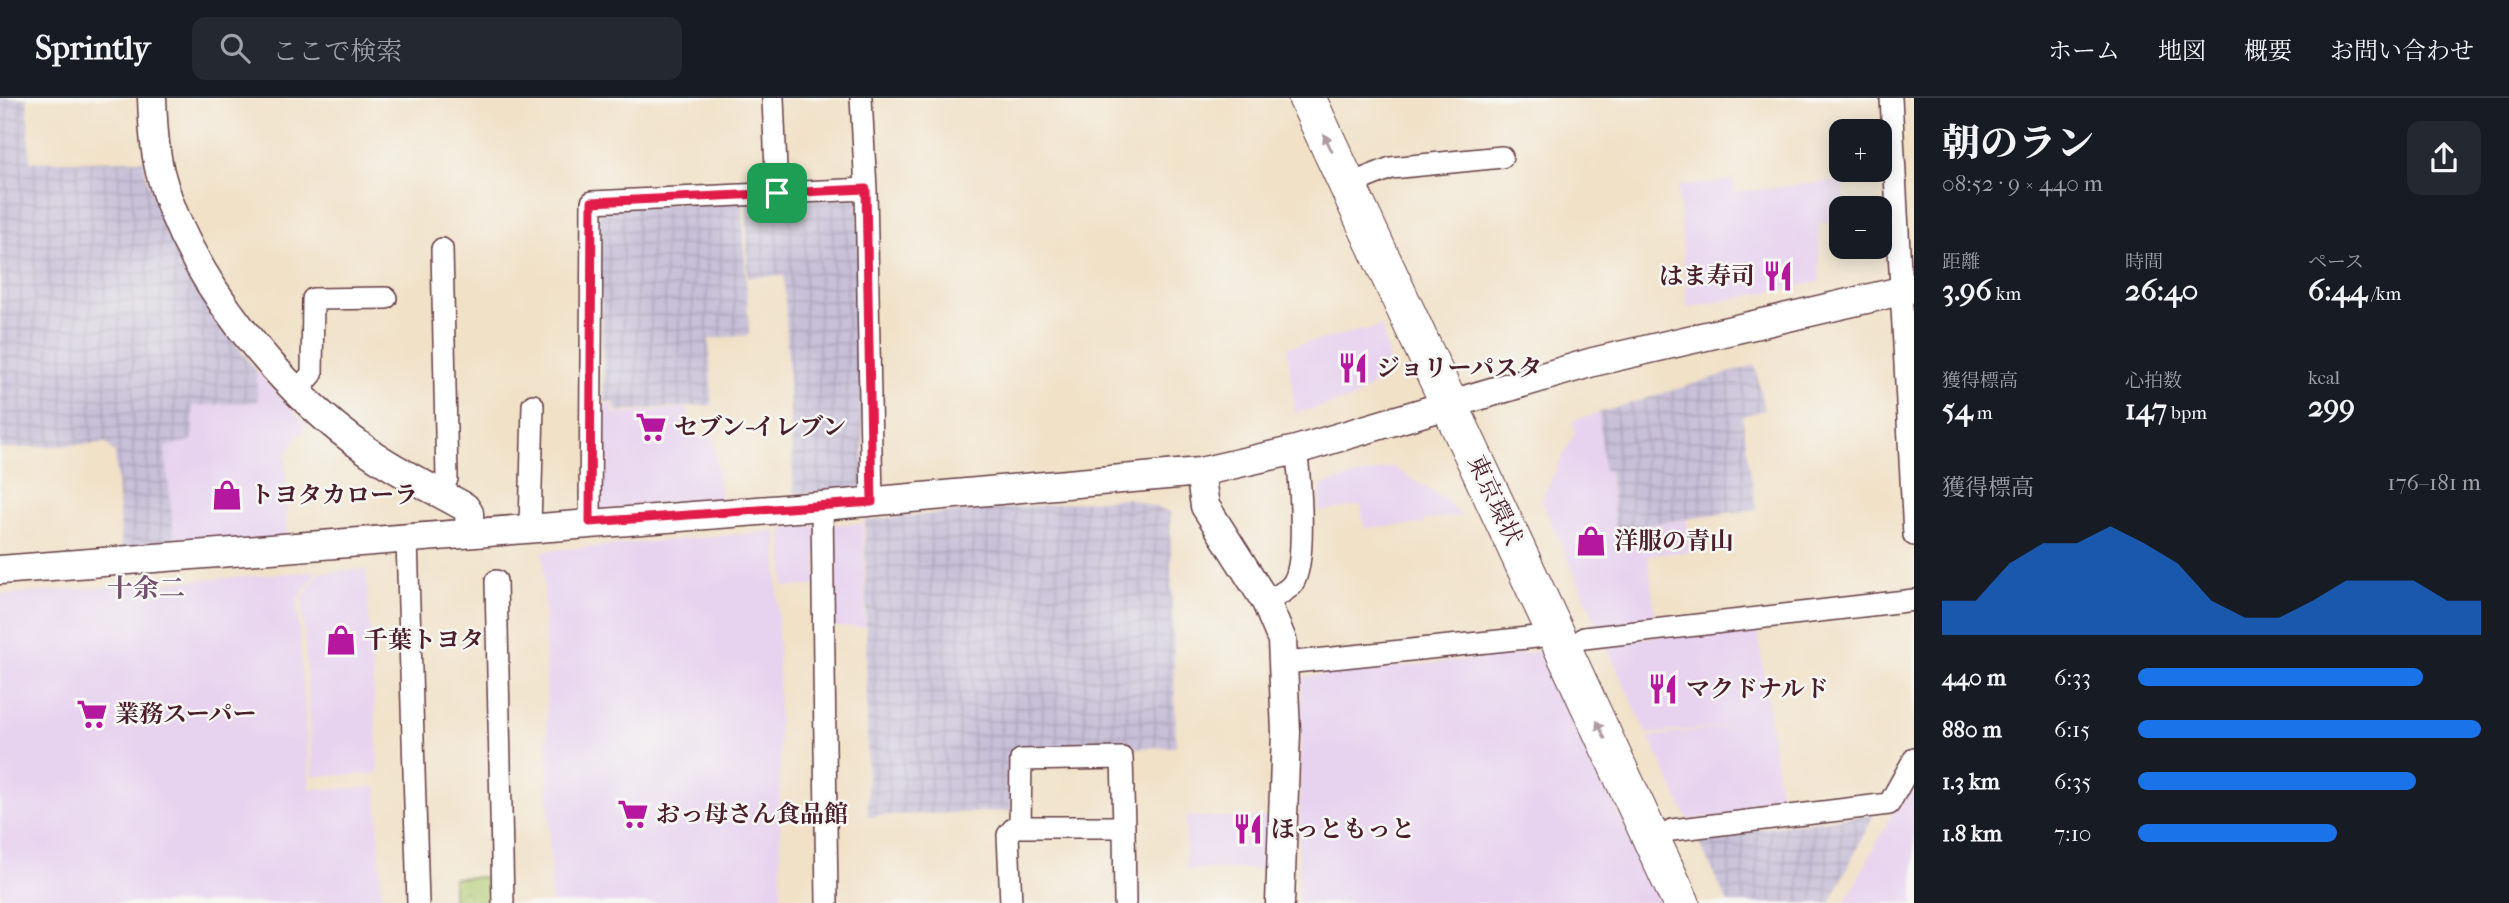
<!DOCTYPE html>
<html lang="ja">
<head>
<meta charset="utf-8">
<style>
	body { margin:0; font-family:"IM FELL French Canon","Noto Serif JP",serif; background:#242831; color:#f1f3f6; height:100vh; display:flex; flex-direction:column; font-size:26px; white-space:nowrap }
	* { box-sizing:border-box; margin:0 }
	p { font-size:23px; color:#9ea1a6 }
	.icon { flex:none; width:38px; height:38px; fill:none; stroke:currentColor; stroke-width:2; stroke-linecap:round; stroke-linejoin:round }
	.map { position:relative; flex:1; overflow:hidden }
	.drawer { display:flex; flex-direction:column; background:#171b24; width:595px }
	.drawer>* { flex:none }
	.controls { position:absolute; left:1829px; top:21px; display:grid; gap:14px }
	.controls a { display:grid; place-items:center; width:63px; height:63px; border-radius:14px; background:#171b24; box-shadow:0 4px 18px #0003; font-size:35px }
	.pin { position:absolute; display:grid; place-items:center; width:60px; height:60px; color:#fff; margin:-30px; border-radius:14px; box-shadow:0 4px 10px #0006 }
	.round { display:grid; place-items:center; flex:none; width:74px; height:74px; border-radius:14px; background:#242831 }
	.summary { display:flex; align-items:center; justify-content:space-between; height:119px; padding:0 28px }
	h1 { font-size:38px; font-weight:800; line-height:52px }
	.stats { display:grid; grid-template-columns:repeat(3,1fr); gap:10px; height:119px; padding:7px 28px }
	.stats div { display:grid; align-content:center }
	.stats b { font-size:30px; font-weight:800 }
	.stats small { font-size:19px; font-weight:400 }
	.stats p { font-size:19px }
	.chart { height:196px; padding:14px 28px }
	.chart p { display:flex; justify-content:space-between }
	.chart svg { width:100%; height:126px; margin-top:7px; fill:#1a73e8; opacity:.7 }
	ul { padding:0 28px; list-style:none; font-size:23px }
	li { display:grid; grid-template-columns:112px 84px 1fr; align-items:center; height:52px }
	li i { height:18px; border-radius:9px; background:#1a73e8 }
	header { display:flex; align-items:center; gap:42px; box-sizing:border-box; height:98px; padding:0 35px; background:#171b24; border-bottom:2px solid #363941 }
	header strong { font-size:33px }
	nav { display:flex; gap:38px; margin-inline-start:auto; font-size:24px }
	.search { width:490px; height:63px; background:#242831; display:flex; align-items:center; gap:18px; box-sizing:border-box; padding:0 24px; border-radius:14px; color:#9ea1a6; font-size:26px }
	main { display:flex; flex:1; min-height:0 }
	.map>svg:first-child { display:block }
	.built { fill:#e7d2ef }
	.industrial { fill:url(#industrial-grid) }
	.park { fill:url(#park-crowns); stroke:#7d744d; stroke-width:2 }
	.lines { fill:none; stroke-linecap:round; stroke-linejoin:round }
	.minor-casing { stroke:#633c42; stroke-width:24 }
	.tertiary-casing { stroke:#633c42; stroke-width:31 }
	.trunk-casing { stroke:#633c42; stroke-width:39 }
	.minor { stroke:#fff; stroke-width:21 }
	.tertiary { stroke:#fff; stroke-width:28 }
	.trunk { stroke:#fff; stroke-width:37 }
	.oneway { fill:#ae9aa0 }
	.route-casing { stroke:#fff; stroke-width:14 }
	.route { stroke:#e11d48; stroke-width:9 }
	.labels { text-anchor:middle; stroke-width:5; stroke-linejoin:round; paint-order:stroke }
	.poi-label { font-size:24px; font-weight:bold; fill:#4a1f2b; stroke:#f6f6f2; text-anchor:start }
	.street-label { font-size:24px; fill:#4a1f2b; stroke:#f6f6f2 }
	.neighbourhood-label { font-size:26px; font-weight:bold; fill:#74506f; stroke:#f6f6f2 }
</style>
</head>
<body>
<header>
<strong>Sprintly</strong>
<div class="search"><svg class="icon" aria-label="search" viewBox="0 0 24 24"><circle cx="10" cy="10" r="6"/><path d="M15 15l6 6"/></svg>ここで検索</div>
<nav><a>ホーム</a><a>地図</a><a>概要</a><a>お問い合わせ</a></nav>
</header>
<main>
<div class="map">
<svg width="1914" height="805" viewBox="0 0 1914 805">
	<defs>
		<pattern id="industrial-grid" width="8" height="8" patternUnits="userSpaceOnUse" patternTransform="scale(1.75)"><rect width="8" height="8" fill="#c8bfd8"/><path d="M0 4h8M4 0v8" fill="none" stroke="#ada4ba"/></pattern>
		<pattern id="park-crowns" width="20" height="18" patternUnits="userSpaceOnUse" patternTransform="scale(1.75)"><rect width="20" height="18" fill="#b0ca6f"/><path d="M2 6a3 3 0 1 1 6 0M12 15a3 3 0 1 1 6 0" fill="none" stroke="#99ad60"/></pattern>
	</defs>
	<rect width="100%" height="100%" fill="#f6f6f2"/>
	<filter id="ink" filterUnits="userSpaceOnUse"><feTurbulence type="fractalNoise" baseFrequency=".0143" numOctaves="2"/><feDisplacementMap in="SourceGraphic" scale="14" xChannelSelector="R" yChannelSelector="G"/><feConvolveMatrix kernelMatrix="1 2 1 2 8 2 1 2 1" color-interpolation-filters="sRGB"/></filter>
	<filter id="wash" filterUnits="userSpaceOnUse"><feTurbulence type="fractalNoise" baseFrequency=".00686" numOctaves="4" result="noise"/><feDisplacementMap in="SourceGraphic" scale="28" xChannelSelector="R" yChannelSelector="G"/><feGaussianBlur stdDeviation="1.57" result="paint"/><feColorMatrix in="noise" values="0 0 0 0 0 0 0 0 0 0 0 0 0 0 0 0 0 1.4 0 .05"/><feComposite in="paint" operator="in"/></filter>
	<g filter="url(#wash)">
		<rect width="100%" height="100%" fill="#f1e1c7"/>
		<path class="built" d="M1734 82 1736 94 1843 82 1844 110H1841V124L1819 125 1820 184 1687 210 1678 88Z
			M1382 228 1389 264 1380 281 1353 301 1295 315 1287 249Z
			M256 273 307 327 286 355 287 439 175 449 165 348 193 342 192 308 258 304Z
			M613 306 614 316 688 310 692 338 713 337 721 400 601 412 602 307Z
			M1599 315 1604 371H1608L1615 431 1687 421 1689 454 1648 457 1656 524 1599 530 1541 402 1575 335 1572 323Z
			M1393 369 1444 401 1462 418 1424 422V426L1364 430 1361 407 1319 414 1321 387Z
			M863 425 865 529H833L831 427Z
			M816 428 817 488 784 489 783 430Z
			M777 433 781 805H551L543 453Z
			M366 471 379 676 313 678 302 501 320 474Z
			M317 473 297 502 310 691 377 689 382 805H0V497Z
			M1757 526 1782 711 1688 722 1649 639 1749 626 1647 636 1605 545Z
			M1545 553 1660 805H1298L1302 579Z
			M1914 674V805H1845Z
			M1186 719H1272V771H1186Z"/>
		<path class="industrial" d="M0 0H27L30 64 144 62 147 82 198 194 256 273 258 304 193 308V342L165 349 175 449 122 453 115 356 106 345 0 351Z
			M747 100H858L864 390 794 396 784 178 748 179Z
			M742 102 749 237 709 241 712 307 617 313 614 304H604L599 115 610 108Z
			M1755 267 1764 312 1742 318 1756 411 1615 431 1609 372H1604L1599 315Z
			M1127 400 1170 414 1176 649 1011 652V713L868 718 865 422Z
			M1874 716 1830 805H1728L1698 743 1750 732Z"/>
		<path class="park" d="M494 779V805H453V780Z"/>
	</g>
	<g filter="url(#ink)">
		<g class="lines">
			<g class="minor-casing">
				<path id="minor" d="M773 0 777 95
					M861 0 866 91
					M1891 0 1914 437
					M1348 87 1391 70 1502 59
					M297 293 312 276 313 201 386 200
					M440 395 447 381 442 151
					M822 408 827 805
					M590 424 592 104 866 91 872 404
					M530 430 533 307
					M407 442 418 805
					M496 483 503 805
					M1266 504C1274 499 1288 493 1293 485 1307 464 1300 379 1296 352
					M1584 540 1914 502
					M1285 565 1536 539 1556 534
					M1020 729 1021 662 1122 660 1124 729
					M1672 732 1889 706 1914 661
					M1011 805 1008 737 1015 729H1124L1125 805"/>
			</g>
			<g class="tertiary-casing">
				<path id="tertiary" d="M152 0C153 25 154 49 160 74 188 181 279 291 369 354 399 375 433 391 465 409L469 415 470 435
					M1200 374 1205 408 1266 504 1282 542 1286 634 1280 805
					M0 472 822 408 1200 374 1296 352 1593 264 1914 190"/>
			</g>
			<g class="trunk-casing">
				<path id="trunk" d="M1307 0 1681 805"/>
			</g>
			<use href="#minor" class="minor"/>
			<use href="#tertiary" class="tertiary"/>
			<use href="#trunk" class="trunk"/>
		</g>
		<defs><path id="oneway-solid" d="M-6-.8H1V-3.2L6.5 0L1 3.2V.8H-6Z" transform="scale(1.75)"/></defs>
		<g class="oneway">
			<use href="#oneway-solid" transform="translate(1328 45) rotate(-115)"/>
			<use href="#oneway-solid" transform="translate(1601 632) rotate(-115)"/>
		</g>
	</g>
	<g class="lines" filter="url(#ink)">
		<g class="route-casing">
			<path id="route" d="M866 91 872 404 590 424 592 104Z"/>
		</g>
		<use href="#route" class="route"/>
	</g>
	<defs>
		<g id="restaurant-bare" transform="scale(2.415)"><path d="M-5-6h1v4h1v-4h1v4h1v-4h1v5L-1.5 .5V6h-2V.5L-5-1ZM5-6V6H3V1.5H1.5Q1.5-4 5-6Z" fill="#b5179e" stroke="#f6f6f2" stroke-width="2.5" paint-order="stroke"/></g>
		<g id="supermarket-bare" transform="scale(2.415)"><path d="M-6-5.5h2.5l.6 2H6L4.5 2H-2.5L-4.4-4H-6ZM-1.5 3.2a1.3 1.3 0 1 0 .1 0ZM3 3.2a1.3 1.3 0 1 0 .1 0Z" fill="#b5179e" stroke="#f6f6f2" stroke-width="2.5" paint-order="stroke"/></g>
		<g id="shop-bare" transform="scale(2.415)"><path d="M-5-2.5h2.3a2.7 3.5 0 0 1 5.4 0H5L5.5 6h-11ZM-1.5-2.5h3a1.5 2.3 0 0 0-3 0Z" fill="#b5179e" stroke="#f6f6f2" stroke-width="2.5" paint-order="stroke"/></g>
	</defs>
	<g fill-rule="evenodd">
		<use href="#restaurant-bare" x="1778" y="178"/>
		<use href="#restaurant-bare" x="1353" y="270"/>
		<use href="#supermarket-bare" x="651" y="329"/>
		<use href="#shop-bare" x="227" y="397"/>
		<use href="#shop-bare" x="1591" y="443"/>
		<use href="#shop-bare" x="341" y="542"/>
		<use href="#restaurant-bare" x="1663" y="591"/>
		<use href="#supermarket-bare" x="92" y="616"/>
		<use href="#supermarket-bare" x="633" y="716"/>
		<use href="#restaurant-bare" x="1248" y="731"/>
	</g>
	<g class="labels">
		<g class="poi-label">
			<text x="1755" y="186" text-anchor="end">はま寿司</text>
			<text x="1376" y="278">ジョリーパスタ</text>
			<text x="674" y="337">セブン-イレブン</text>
			<text x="250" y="405">トヨタカローラ</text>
			<text x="1614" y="451">洋服の青山</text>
			<text x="364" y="550">千葉トヨタ</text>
			<text x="1686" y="599">マクドナルド</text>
			<text x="115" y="624">業務スーパー</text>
			<text x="656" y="724">おっ母さん食品館</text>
			<text x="1271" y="739">ほっともっと</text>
		</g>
		<g class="street-label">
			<text transform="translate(1495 402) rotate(65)" y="8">東京環状</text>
		</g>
		<g class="neighbourhood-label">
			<text x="146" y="499">十余二</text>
		</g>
	</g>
</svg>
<div class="controls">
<a>+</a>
<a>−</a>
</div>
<div class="pin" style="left:777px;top:95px;background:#1e9e55"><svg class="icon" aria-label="arrive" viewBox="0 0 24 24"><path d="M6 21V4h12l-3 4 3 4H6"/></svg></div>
</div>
<section class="drawer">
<div class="summary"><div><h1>朝のラン</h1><p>08:52 · 9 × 440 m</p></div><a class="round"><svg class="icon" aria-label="share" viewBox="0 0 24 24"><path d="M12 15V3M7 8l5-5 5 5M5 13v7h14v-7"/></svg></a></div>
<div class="stats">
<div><p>距離</p><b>3.96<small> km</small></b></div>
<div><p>時間</p><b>26:40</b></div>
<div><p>ペース</p><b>6:44<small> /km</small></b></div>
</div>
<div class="stats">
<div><p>獲得標高</p><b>54<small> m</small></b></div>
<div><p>心拍数</p><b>147<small> bpm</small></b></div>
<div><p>kcal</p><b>299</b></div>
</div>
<div class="chart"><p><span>獲得標高</span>176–181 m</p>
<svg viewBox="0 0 160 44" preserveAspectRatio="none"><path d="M0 44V32L10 32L20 19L30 12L40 12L50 6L60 12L70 19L80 32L90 38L100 38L110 32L120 25L130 25L140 25L150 32L160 32V44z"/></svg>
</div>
<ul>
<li><b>440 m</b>6:33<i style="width:83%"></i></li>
<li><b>880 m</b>6:15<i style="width:100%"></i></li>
<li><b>1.3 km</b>6:35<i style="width:81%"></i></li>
<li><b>1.8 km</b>7:10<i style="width:58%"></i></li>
</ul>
</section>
</main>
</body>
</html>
